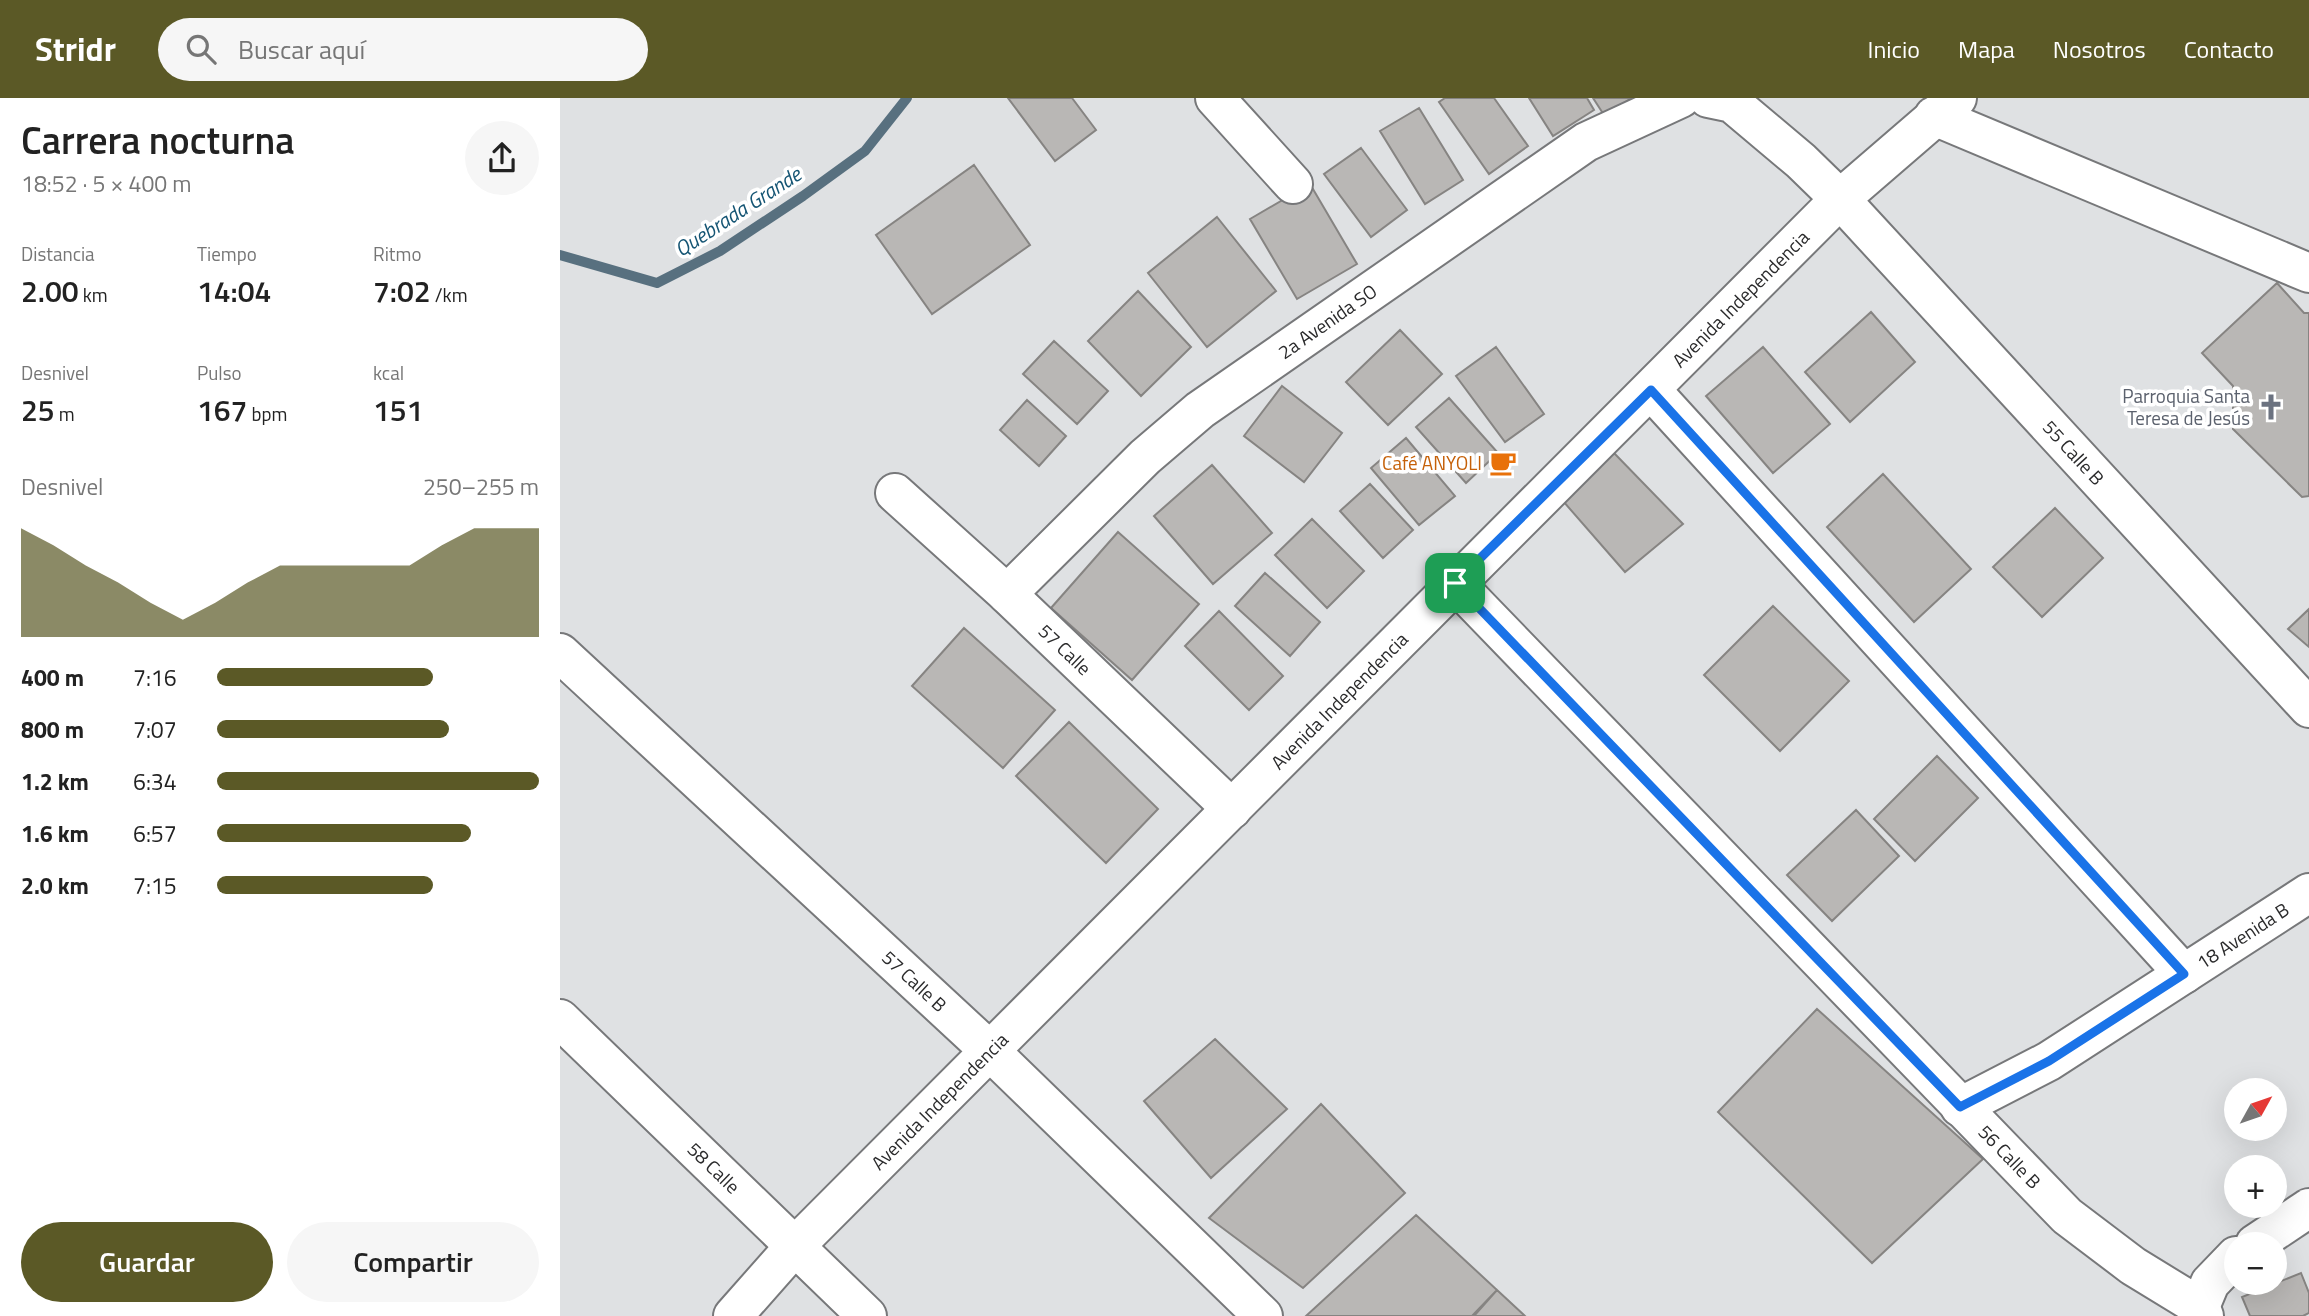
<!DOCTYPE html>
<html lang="es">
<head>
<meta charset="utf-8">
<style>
	body { margin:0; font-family:"Titillium Web",sans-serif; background:#f6f6f6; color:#222; height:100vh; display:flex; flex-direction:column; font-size:26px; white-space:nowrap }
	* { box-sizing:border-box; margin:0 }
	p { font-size:23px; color:#767676 }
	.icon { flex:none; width:38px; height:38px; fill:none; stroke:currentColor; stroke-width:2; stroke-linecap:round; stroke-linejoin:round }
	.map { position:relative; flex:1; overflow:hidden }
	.side { display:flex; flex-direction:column; background:#fff; width:560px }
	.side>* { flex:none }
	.needle { width:46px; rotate:50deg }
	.fabs { position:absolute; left:1664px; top:980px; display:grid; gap:14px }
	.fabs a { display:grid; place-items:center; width:63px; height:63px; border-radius:50%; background:#fff; box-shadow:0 7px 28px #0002; font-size:35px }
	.pin { position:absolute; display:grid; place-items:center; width:60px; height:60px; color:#fff; margin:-30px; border-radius:14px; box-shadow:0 4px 10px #0006 }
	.round { display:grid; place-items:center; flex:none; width:74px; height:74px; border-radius:37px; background:#f6f6f6 }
	.summary { display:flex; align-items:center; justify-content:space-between; height:119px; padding:0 21px }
	h1 { font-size:38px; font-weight:600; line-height:52px }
	.metrics { display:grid; grid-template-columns:repeat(3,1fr); gap:10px; height:119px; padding:7px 21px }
	.metrics div { display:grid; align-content:center }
	.metrics b { font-size:30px; font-weight:600 }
	.metrics small { font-size:19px; font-weight:400 }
	.metrics p { font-size:19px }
	.chart { height:196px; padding:14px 21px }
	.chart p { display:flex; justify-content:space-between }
	.chart svg { width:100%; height:126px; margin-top:7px; fill:#5b5926; opacity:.7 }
	.cta { display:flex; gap:14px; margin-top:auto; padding:14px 21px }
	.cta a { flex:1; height:80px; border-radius:42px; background:#5b5926; color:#fff; font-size:28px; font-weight:600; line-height:80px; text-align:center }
	.cta a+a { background:#f6f6f6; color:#222 }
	ul { padding:0 21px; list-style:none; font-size:23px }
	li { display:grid; grid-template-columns:112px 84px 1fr; align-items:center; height:52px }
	li i { height:18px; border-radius:9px; background:#5b5926 }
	header { display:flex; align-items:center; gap:42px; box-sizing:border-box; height:98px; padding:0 35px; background:#5b5926; color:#fff }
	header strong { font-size:33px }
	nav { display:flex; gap:38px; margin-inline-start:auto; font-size:24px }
	.search { width:490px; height:63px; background:#f6f6f6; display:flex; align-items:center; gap:18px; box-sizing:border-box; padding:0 24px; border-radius:38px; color:#767676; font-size:26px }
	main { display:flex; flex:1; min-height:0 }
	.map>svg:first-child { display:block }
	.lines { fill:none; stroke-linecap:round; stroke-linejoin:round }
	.stream { stroke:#58707f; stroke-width:10 }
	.building { fill:#b9b7b5; stroke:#868482; stroke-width:2 }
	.minor-casing { stroke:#77787a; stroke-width:42 }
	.minor { stroke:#fff; stroke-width:38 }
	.route-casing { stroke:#fff; stroke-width:14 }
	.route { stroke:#1a73e8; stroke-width:9 }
	.labels { text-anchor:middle; stroke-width:7; stroke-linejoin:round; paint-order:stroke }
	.street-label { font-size:19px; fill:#2b2b2c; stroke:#fff }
	.worship-label { font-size:19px; fill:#5b616d; stroke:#fff; text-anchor:end }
	.food-label { font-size:19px; fill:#c56008; stroke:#fff; text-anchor:end }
	.water-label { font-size:21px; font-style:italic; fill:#155574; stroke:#fff }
</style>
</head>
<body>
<header>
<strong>Stridr</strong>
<div class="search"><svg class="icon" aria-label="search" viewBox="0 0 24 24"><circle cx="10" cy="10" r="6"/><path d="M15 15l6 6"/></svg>Buscar aquí</div>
<nav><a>Inicio</a><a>Mapa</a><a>Nosotros</a><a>Contacto</a></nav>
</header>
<main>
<section class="side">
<div class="summary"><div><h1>Carrera nocturna</h1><p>18:52 · 5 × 400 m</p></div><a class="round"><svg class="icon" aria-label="share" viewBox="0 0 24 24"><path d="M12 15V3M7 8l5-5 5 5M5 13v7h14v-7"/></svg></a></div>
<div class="metrics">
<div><p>Distancia</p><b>2.00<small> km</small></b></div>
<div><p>Tiempo</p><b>14:04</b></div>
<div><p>Ritmo</p><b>7:02<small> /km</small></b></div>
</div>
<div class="metrics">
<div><p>Desnivel</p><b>25<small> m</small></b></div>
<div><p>Pulso</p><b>167<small> bpm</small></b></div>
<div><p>kcal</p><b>151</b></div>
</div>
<div class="chart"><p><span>Desnivel</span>250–255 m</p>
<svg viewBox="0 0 160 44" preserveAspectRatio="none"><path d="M0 44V6L10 12L20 19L30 25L40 32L50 38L60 32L70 25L80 19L90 19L100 19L110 19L120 19L130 12L140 6L150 6L160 6V44z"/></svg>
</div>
<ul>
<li><b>400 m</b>7:16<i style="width:67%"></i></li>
<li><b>800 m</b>7:07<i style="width:72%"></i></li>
<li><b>1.2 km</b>6:34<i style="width:100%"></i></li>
<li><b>1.6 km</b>6:57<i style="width:79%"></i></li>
<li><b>2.0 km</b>7:15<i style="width:67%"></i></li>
</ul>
<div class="cta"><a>Guardar</a><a>Compartir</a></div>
</section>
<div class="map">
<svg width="1749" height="1218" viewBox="0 0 1749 1218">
	<rect width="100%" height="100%" fill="#dfe1e3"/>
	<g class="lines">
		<path class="stream" d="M0 157 97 185 160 153 243 98 305 53 347 0"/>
	</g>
	<path class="building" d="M448 0H512L536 32 495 63Z
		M885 0H934L968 48 929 76 879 4Z
		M969 0H1027L1034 12 993 38Z
		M1033 0H1072L1044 17Z
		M859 10 903 82 865 106 820 33Z
		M801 50 847 112 811 139 764 76Z
		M414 67 470 147 372 216 316 137Z
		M750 86 797 166 737 201 690 121Z
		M657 119 716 193 647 249 588 175Z
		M1717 185 1744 215H1749V398L1742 399 1673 331V288L1642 255Z
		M578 193 631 249 581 298 528 243Z
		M1311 214 1355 264 1290 324 1245 274Z
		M840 232 882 276 828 327 786 284Z
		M494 243 548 293 517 326 463 276Z
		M936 249 984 316 945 344 896 278Z
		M1203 249 1270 326 1213 375 1146 298Z
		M722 288 782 335 744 384 684 338Z
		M889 300 938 355 906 385 856 329Z
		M467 302 506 338 479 368 440 332Z
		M846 340 895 398 859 427 811 370Z
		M1054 355 1123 426 1065 474 1003 403Z
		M652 367 712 435 653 486 594 418Z
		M1323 376 1411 471 1354 524 1267 429Z
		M810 386 853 432 823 460 780 413Z
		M1495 410 1543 460 1482 519 1433 469Z
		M752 421 804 473 767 510 715 457Z
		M558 434 639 506 572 582 491 510Z
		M705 475 760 524 730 558 675 508Z
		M1213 508 1289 583 1220 653 1144 577Z
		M1749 511V549L1728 531Z
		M659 513 723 578 689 612 625 548Z
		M404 530 495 612 443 670 352 588Z
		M509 624 598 711 546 765 456 678Z
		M1377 658 1418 700 1355 763 1314 721Z
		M1296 712 1339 758 1272 823 1227 777Z
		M1257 911 1423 1061 1312 1165 1158 1014Z
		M655 941 727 1011 651 1080 584 1003Z
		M761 1006 845 1095 743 1190 649 1120Z
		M856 1117 937 1192 912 1218H746Z
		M1741 1175 1749 1195V1215L1743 1218H1690L1682 1199Z
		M937 1192 965 1218H914Z"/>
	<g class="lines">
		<g class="minor-casing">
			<g id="minor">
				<path d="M655 0 733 86"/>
				<path id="s1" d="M1148 0 1172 5 1241 63 1280 101 1749 610"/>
				<path d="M1374 18 1749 175"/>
				<path d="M1091 292 1624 876"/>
				<path id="s2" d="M335 395 447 496 672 711"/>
				<path id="s3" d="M895 485 1507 1118 1573 1168 1640 1209 1644 1218"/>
				<path id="s4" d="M447 496 585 359 640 312 1026 44 1121 0"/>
				<path id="s5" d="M0 555 430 953 703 1218"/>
				<path id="s6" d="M0 921 307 1218"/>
				<path id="s7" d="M1400 1009 1489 963 1749 795"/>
				<path d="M1695 1146 1749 1110"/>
				<path d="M1640 1209 1650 1185 1676 1158"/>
				<path id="s8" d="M173 1218 234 1149 1280 101 1397 0"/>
			</g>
		</g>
		<use href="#minor" class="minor"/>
	</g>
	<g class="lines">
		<g class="route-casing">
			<path id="route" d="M1091 292 1624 876 1489 963 1400 1009 895 485Z"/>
		</g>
		<use href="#route" class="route"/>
	</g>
	<defs>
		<g id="church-bare" transform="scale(2.1)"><path d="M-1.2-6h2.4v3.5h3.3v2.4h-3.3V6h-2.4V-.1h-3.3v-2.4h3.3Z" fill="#6b7280" stroke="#fff" stroke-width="2.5" paint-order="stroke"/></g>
		<g id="cafe-bare" transform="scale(2.1)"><path d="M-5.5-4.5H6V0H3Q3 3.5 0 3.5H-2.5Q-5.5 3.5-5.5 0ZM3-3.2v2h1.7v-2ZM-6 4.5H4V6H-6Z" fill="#e8710a" stroke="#fff" stroke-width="2.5" paint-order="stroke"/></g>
	</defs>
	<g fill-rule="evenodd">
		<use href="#church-bare" x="1711" y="309"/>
		<use href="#cafe-bare" x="943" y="365"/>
	</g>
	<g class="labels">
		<g class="street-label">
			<text dy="7" stroke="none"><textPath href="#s8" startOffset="1432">Avenida Independencia</textPath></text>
			<text dy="7" stroke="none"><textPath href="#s4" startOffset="422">2a Avenida SO</textPath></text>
			<text dy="7" stroke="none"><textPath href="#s1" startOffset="514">55 Calle B</textPath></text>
			<text dy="7" stroke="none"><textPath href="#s2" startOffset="231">57 Calle</textPath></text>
			<text dy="7" stroke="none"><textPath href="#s8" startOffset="864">Avenida Independencia</textPath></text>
			<text dy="7" stroke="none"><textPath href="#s7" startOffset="331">18 Avenida B</textPath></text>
			<text dy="7" stroke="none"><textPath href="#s5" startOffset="483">57 Calle B</textPath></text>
			<text dy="7" stroke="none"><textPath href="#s8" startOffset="298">Avenida Independencia</textPath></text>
			<text dy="7" stroke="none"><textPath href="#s3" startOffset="798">56 Calle B</textPath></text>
			<text dy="7" stroke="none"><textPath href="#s6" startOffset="214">58 Calle</textPath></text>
		</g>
		<g class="worship-label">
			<text x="1690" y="305">Parroquia Santa<tspan x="1690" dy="22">Teresa de Jesús</tspan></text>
		</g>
		<g class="food-label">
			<text x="922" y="372">Café ANYOLI</text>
		</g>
		<g class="water-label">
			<text transform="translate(178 114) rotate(-33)" y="7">Quebrada Grande</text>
		</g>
	</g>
</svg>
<div class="fabs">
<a><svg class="needle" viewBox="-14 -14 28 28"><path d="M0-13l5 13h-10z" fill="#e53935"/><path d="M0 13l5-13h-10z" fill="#767676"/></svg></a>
<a>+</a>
<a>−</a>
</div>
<div class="pin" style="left:895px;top:485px;background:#1e9e55"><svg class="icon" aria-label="arrive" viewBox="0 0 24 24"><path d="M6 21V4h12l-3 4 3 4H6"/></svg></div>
</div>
</main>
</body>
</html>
